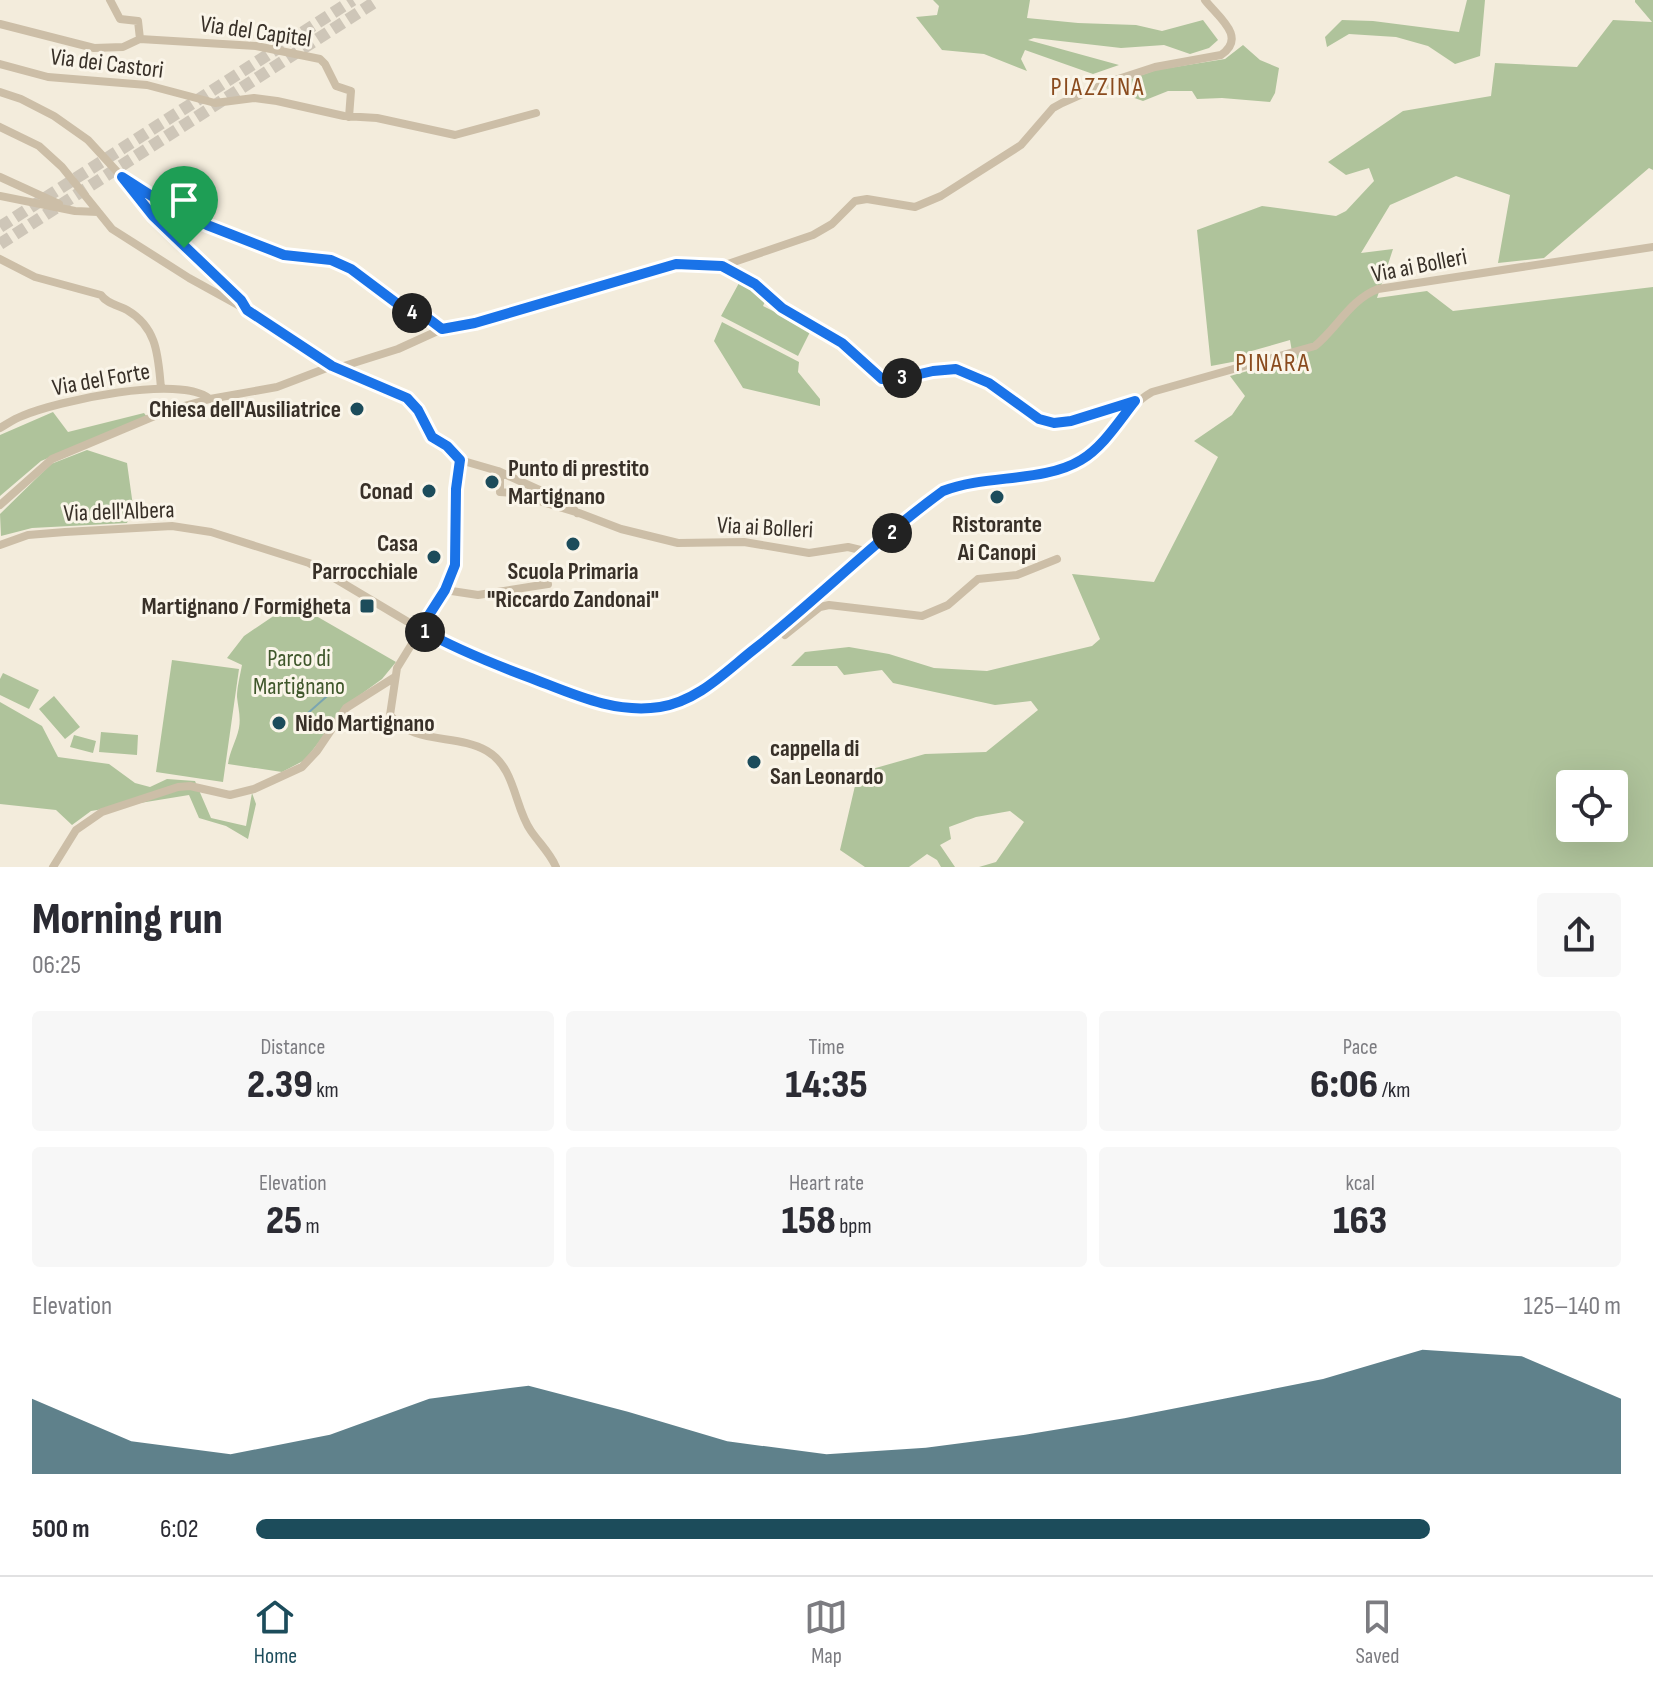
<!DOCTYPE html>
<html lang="en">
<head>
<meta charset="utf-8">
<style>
	body { margin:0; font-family:"Sofia Sans Condensed",sans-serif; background:#f7f7f7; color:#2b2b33; height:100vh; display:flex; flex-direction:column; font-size:30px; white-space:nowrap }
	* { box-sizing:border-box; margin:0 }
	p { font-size:26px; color:#7c7c81 }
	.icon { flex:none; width:44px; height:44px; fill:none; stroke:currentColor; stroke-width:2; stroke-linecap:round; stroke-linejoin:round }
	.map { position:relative; height:867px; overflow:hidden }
	.panel { display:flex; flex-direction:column; background:#fff; flex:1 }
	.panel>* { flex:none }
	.controls { position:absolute; left:1556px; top:770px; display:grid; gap:16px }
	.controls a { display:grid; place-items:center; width:72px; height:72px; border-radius:8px; background:#fff; box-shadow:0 8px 32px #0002; font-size:40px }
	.pin { position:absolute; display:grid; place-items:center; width:68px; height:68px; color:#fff; margin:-82px -34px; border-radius:50% 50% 50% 0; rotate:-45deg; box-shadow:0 0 8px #0007 }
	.pin .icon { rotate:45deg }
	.km { position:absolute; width:40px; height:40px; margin:-20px; border-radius:50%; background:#222; color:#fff; font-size:22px; line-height:40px; text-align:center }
	.round { display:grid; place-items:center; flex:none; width:84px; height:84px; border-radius:8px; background:#f7f7f7 }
	.summary { display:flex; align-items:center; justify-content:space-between; height:136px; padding:0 32px }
	h1 { font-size:44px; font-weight:800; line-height:60px }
	.metrics { display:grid; grid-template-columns:repeat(3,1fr); gap:12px; height:136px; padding:8px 32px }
	.metrics div { display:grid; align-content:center; border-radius:8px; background:#f7f7f7; text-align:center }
	.metrics b { font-size:40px; font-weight:800 }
	.metrics small { font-size:22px; font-weight:400 }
	.metrics p { font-size:22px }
	.chart { height:224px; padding:16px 32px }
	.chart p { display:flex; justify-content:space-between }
	.chart svg { width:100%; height:144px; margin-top:8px; fill:#1c4c5b; opacity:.7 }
	ul { padding:0 32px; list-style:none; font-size:26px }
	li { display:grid; grid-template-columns:128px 96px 1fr; align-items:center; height:60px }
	li i { height:20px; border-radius:10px; background:#1c4c5b }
	.dock { display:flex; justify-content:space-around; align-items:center; height:112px; border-top:2px solid #e1e1e2; background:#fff; font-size:22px; color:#7c7c81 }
	.dock a { display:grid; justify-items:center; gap:4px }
	.dock .selected { color:#1c4c5b }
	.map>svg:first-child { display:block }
	.green { fill:#afc39b; fill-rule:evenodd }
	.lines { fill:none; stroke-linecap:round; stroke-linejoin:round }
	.stream { stroke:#7aa5b1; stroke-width:2 }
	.highway-tunnel { stroke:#cec6b8; stroke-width:12; stroke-dasharray:12 6; stroke-linecap:butt }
	.minor { stroke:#ccbea7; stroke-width:8 }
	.route-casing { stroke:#fff; stroke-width:16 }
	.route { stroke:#1a73e8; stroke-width:10 }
	.poi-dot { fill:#1c4c5b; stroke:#faf5e9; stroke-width:3 }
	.labels { text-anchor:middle; stroke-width:6; stroke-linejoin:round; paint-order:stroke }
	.street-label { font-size:24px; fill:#383028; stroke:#faf5e9 }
	.poi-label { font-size:24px; font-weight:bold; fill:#383028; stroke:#faf5e9; text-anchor:end }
	.park-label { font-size:24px; fill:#3f572b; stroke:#faf5e9 }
	.neighbourhood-label { font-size:26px; letter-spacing:2px; fill:#8a4b1e; stroke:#faf5e9 }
</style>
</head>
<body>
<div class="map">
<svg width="1653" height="867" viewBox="0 0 1653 867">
	<rect width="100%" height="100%" fill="#f3ecdc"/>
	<path class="green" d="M933 0H1030L1027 18 1078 23 1136 25 1162 31 1203 20 1218 40 1209 48 1190 54 1164 45 1121 48 1034 38 1028 40 1119 65 1093 74 1025 50 1021 59 1027 71 984 54 942 50 916 17 937 15 939 6Z
		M1467 0H1485L1480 56 1455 64 1428 46 1396 37 1349 34 1327 47 1325 37 1342 20 1373 21 1459 32Z
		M1635 0H1653V170L1649 168 1544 258 1498 263 1510 195 1456 176 1390 205 1361 253 1393 249 1377 298 1427 291 1453 311 1653 287V867H979L996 862 1024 822 1010 811 976 817 949 827 951 839 940 845 955 867H941L937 860 927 854 909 867H865L840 850 858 773 925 754 986 752 1038 710 1031 701 995 705 893 683 882 670 844 675 837 666H791L805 652 849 647 889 654 934 668 987 671 1092 646 1100 639 1072 574 1154 582 1218 457 1194 441 1232 415 1245 396 1230 376 1293 358 1290 340 1248 352V359L1211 366 1197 230 1262 206 1336 216 1346 211 1374 181 1369 168 1346 175 1328 162 1403 111 1491 96 1495 63 1577 67 1613 20 1652 22 1635 2ZM1570 784H1614V828H1570Z
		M1243 45 1260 60 1279 68 1275 93 1270 102 1222 98 1197 99 1192 91H1168L1143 101 1106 88 1156 70 1225 59Z
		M739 283 767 297 763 306 811 330 798 356 721 316Z
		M722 322 799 362 798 372 820 399V406L743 388 714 341Z
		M53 412 68 432 144 413 147 417 41 461 0 496V435Z
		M87 450 127 463 133 506 127 523 32 528 1 536 0 514 51 464Z
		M303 596 304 609 396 662 382 679 349 703 305 760 282 772 228 764C230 750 236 742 239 728 241 717 238 707 237 697 237 687 240 676 242 665L227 658 244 636Z
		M172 660 239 669 223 782 156 772Z
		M3 673 39 690 29 709 0 695V679Z
		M54 696 80 727 65 739 39 709Z
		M0 702 42 726 58 757 109 764 135 783 150 787 167 779 195 781 211 818 246 826 252 793 256 804 248 839 226 826 199 818 189 795 91 811 72 825 56 810 0 804Z
		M101 732 138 735 137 755 99 752Z
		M74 735 96 741 93 753 70 747Z"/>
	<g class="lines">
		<path class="stream" d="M308 713 334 690"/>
		<path class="highway-tunnel" d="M0 227 353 0
			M0 244 378 0"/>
		<path class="minor" d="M110 0 120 19 138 21 140 39
			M0 24 94 48 123 47 140 39 256 46 320 59 325 64 336 86 351 91 349 117
			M0 64 48 77 147 85 215 103 254 98 277 101 344 116 377 118 455 135 536 113
			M0 92 21 99 54 116 88 140 122 177 175 211 284 255 331 260 351 269 407 311 425 316 442 329
			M0 127 39 146 62 167 112 229 189 278 247 310 332 366 407 398 418 410 432 437 447 446 460 460 498 471 568 503 577 513
			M0 177 59 204
			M127 183 153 216 244 306
			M0 196 75 211 98 212
			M0 259 35 277 101 295C107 304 118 305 127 310 158 328 158 357 161 388
			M722 266 813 235 832 224 855 201 867 199 915 207 941 196 1021 145 1053 108 1062 103 1109 82 1155 67 1221 55C1248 37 1217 16 1205 0
			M0 428C7 424 14 419 22 416 57 401 180 374 210 399
			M460 460 456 489 455 565 445 590 397 668 390 715C414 746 456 733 487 751 516 768 514 807 531 831 540 844 550 853 556 867
			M500 474V492L513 493 579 513 621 529 678 543 744 542 809 553 848 547 869 552
			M0 505 52 459 169 410 210 399 277 387 332 366H344L398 349 442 329 475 323 676 264 722 266 755 284 782 308 842 343 882 379 894 380 933 371 956 369 989 383 1039 419 1054 423 1071 421 1133 402
			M0 545 28 535 65 532 172 526 211 532 309 563 435 638 477 657 592 701 621 708 660 707 678 702 715 681 943 491C986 474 1045 482 1081 460 1110 442 1122 409 1152 392L1315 346C1337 328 1351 299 1378 289L1653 247
			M445 590 478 595 548 584
			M781 629 785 635 820 607 829 605 922 616 948 605 978 579 1017 575 1057 559
			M53 867 76 830 102 812 178 787 190 786 230 795 254 789 302 767 317 751 346 708 395 677"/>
	</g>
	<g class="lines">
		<g class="route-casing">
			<path id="route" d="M122 177 175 211 207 225 284 255 331 260 351 269 407 311 425 316 442 329 475 323 676 264 722 266 755 284 782 308 842 343 882 379 894 380 933 371 956 369 989 383 1039 419 1054 423 1071 421 1135 401C1119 421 1103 447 1081 460 1043 483 986 474 943 491 878 538 820 597 757 647 727 670 699 701 660 707 614 714 573 694 531 678 493 664 456 649 420 629L445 590 455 565 456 489 460 460 447 446 432 437 418 410 407 398 332 366 247 310 241 300 153 216Z"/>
		</g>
		<use href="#route" class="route"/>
	</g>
	<g class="poi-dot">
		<circle cx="357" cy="409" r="8"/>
		<circle cx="492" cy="482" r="8"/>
		<circle cx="429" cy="491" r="8"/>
		<circle cx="997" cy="497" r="8"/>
		<circle cx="573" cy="544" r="8"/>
		<circle cx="434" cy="557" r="8"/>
		<rect x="359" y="598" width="16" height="16" rx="4"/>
		<circle cx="279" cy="723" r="8"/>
		<circle cx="754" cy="762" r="8"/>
	</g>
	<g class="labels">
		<g class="street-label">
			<text transform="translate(256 31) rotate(8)" y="8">Via del Capitel</text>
			<text transform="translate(107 63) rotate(7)" y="8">Via dei Castori</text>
			<text transform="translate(1419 265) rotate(-11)" y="8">Via ai Bolleri</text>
			<text transform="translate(101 379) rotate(-10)" y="8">Via del Forte</text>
			<text transform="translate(119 511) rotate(-2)" y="8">Via dell'Albera</text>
			<text transform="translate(765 527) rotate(3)" y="8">Via ai Bolleri</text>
		</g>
		<g class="poi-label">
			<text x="341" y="417">Chiesa dell'Ausiliatrice</text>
			<text x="508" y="476" text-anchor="start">Punto di prestito<tspan x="508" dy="28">Martignano</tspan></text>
			<text x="413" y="499">Conad</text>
			<text x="997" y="532" text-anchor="middle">Ristorante<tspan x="997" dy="28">Ai Canopi</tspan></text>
			<text x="418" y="551">Casa<tspan x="418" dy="28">Parrocchiale</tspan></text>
			<text x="573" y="579" text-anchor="middle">Scuola Primaria<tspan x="573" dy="28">"Riccardo Zandonai"</tspan></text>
			<text x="351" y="614">Martignano / Formigheta</text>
			<text x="295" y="731" text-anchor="start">Nido Martignano</text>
			<text x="770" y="756" text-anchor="start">cappella di<tspan x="770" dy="28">San Leonardo</tspan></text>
		</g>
		<g class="park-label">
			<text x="299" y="666">Parco di<tspan x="299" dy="28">Martignano</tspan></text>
		</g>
		<g class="neighbourhood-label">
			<text x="1098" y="95">PIAZZINA</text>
			<text x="1273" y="371">PINARA</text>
		</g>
	</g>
</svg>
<div class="controls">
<a><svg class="icon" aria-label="locate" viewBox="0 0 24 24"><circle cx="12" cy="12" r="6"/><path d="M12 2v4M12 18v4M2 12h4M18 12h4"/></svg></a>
</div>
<div class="pin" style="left:184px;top:248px;background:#1e9e55"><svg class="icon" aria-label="arrive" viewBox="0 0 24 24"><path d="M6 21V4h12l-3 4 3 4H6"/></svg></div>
<b class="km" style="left:425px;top:632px">1</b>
<b class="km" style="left:892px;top:533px">2</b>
<b class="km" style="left:902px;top:378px">3</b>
<b class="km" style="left:412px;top:313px">4</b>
</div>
<section class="panel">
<div class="summary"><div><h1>Morning run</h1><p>06:25</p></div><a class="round"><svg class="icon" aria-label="share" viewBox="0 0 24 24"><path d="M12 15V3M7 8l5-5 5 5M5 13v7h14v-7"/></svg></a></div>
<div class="metrics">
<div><p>Distance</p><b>2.39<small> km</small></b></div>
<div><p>Time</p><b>14:35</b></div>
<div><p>Pace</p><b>6:06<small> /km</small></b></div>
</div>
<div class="metrics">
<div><p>Elevation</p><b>25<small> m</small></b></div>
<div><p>Heart rate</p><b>158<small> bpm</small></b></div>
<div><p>kcal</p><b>163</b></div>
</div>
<div class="chart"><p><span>Elevation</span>125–140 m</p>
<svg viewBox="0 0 160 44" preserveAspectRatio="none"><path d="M0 44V21L10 34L20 38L30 32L40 21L50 17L60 25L70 34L80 38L90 36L100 32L110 27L120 21L130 15L140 6L150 8L160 21V44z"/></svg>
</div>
<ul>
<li><b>500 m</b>6:02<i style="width:86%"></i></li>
</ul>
</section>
<nav class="dock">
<a class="selected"><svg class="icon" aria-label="home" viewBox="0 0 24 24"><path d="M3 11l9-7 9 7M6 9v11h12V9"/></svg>Home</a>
<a><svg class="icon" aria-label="map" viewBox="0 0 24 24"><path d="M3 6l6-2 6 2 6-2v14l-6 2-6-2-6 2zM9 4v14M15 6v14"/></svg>Map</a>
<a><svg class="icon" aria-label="saved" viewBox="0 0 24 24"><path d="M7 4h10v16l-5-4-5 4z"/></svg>Saved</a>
</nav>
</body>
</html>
